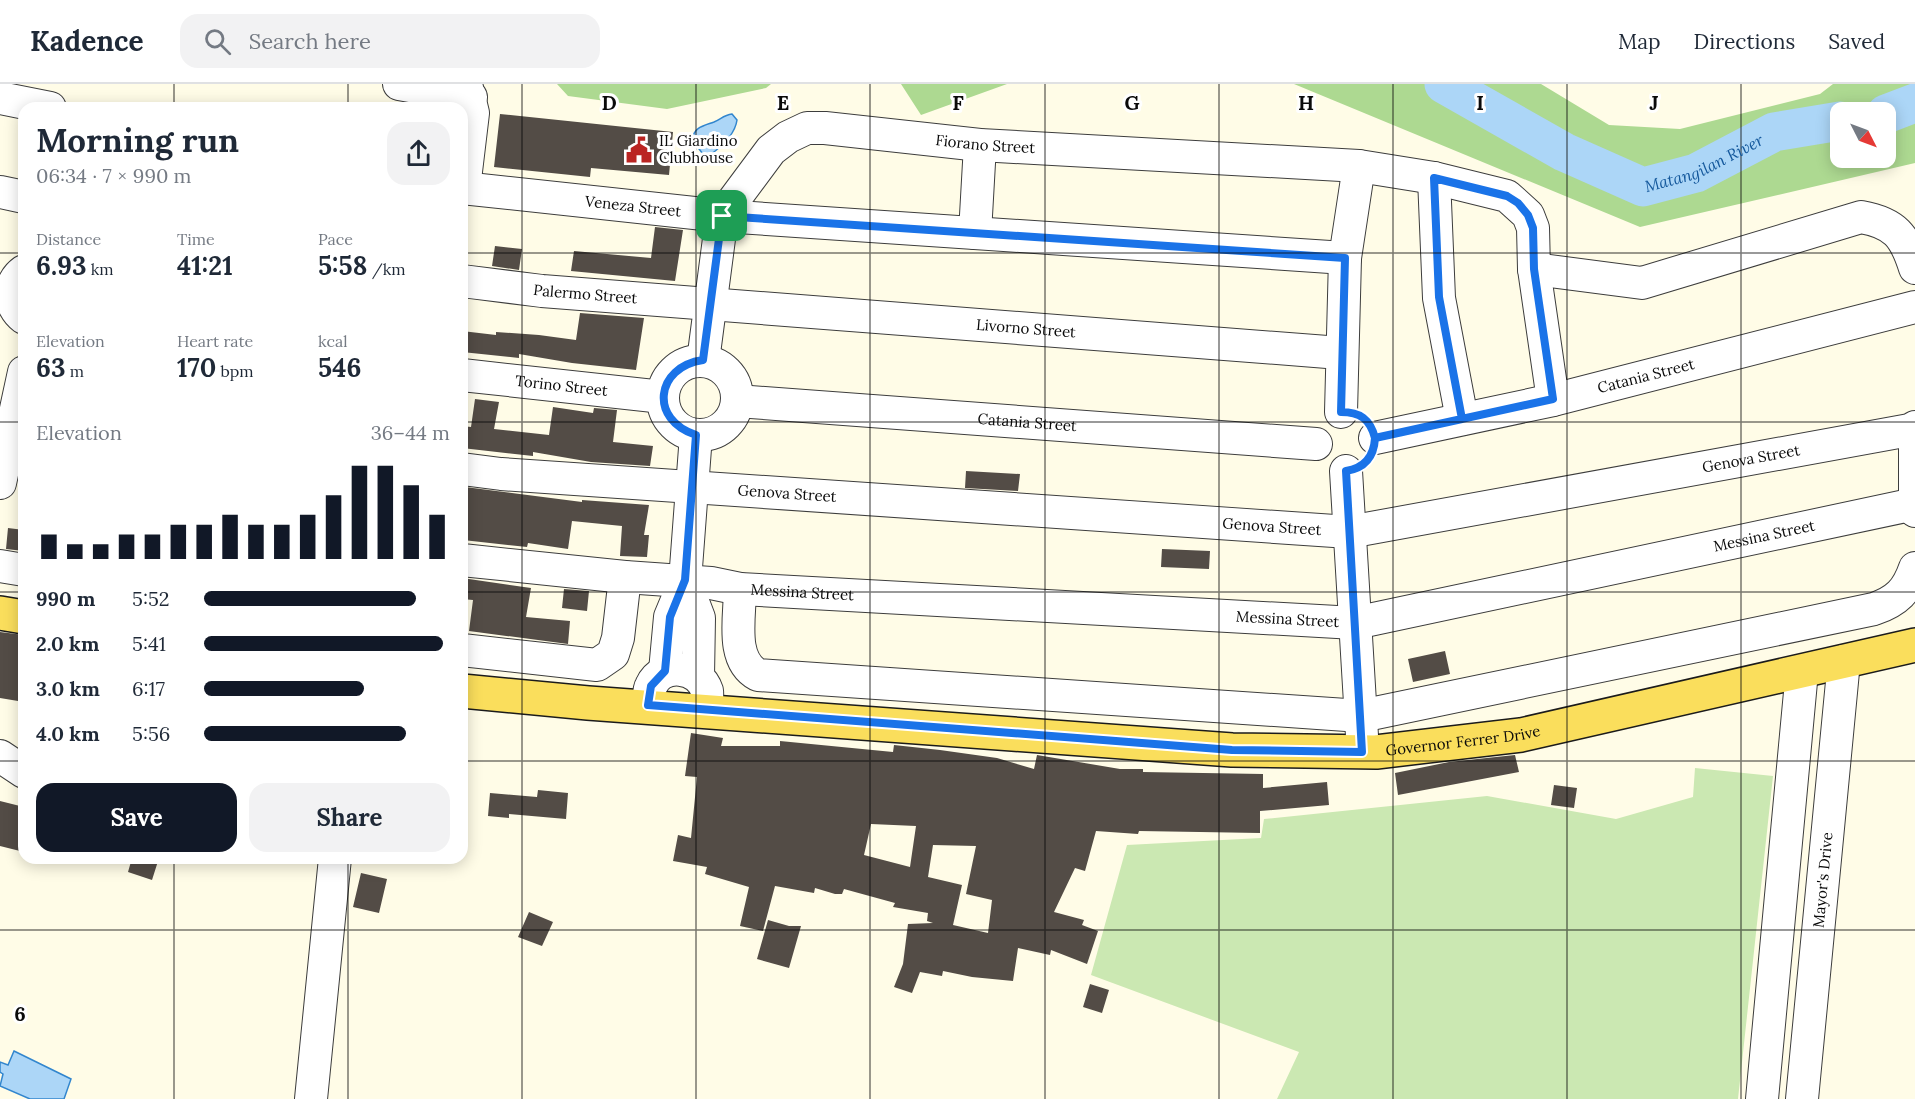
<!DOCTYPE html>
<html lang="en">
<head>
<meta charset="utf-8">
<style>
	body { margin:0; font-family:Lora,serif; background:#f2f2f3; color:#1f2937; height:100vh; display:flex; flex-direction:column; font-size:22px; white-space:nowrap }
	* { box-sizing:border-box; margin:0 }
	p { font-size:20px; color:#747a83 }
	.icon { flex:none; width:33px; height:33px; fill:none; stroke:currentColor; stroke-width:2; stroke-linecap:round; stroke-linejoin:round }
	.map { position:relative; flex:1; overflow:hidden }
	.panel { position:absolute; left:18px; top:18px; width:450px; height:762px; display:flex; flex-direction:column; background:#fff; border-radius:18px; box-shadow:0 3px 15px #0003 }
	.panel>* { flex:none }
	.needle { width:39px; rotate:132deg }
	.controls { position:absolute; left:1830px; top:18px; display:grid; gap:12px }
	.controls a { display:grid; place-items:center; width:66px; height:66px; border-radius:12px; background:#fff; box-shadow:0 3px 15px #0003; font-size:30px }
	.pin { position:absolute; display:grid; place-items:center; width:51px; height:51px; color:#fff; margin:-26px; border-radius:12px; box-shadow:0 3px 9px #0006 }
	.round { display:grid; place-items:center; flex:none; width:63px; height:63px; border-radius:18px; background:#f2f2f3 }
	.head { display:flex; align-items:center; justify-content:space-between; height:102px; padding:0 18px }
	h1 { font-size:33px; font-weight:800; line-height:45px }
	.stats { display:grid; grid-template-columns:repeat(3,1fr); gap:9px; height:102px; padding:6px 18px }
	.stats div { display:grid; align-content:center }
	.stats b { font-size:26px; font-weight:800 }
	.stats small { font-size:16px; font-weight:400 }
	.stats p { font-size:16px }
	.chart { height:168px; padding:12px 18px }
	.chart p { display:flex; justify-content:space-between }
	.chart svg { width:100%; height:108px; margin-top:6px; stroke:#111827; stroke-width:6 }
	.action { display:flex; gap:12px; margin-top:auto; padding:12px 18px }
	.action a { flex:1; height:69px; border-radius:18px; background:#111827; color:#fff; font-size:24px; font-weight:800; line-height:69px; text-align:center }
	.action a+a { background:#f2f2f3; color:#1f2937 }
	ul { padding:0 18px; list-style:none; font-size:20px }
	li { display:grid; grid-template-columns:96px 72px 1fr; align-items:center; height:45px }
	li i { height:15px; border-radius:8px; background:#111827 }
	header { display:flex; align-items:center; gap:36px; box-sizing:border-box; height:84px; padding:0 30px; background:#fff; border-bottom:2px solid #e0e1e3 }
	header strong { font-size:28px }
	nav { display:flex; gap:33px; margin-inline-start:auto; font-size:21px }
	.search { width:420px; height:54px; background:#f2f2f3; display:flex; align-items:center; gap:15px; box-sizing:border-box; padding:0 21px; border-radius:18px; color:#747a83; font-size:22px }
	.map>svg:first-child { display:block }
	.green { fill:#cbe8b2 }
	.forest { fill:#add991; fill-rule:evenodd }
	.water { fill:#acd6f7; stroke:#3286ce; stroke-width:1.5 }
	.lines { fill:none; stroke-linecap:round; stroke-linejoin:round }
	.river { stroke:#acd6f7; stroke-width:39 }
	.building { fill:#534c46; fill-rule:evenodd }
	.minor-casing { stroke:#3d3d3d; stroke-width:34 }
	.major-casing { stroke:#1b1b1b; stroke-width:36 }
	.minor { stroke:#fff; stroke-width:32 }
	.major { stroke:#fade5c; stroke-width:33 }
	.route-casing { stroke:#fff; stroke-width:12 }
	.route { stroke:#1a73e8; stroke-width:8 }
	.grid { fill:none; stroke:#0a0a0a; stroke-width:1.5; stroke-opacity:0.55 }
	.labels { text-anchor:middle; stroke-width:6; stroke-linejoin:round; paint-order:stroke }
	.poi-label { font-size:15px; fill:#0a0a0a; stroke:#fff; text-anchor:start }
	.street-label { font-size:15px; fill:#0a0a0a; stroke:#fff }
	.water-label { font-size:16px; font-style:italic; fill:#14589c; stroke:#fff }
	.grid-label { font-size:20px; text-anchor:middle; font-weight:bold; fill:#0a0a0a; stroke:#fff; stroke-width:6; stroke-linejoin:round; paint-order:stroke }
</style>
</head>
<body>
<header>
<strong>Kadence</strong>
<div class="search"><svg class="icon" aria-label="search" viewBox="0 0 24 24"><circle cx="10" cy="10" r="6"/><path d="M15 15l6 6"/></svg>Search here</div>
<nav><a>Map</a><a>Directions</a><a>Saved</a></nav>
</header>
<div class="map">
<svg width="1915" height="1015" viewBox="0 0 1915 1015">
	<rect width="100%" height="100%" fill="#fffce7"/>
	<path class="green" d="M1695 684 1773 692 1738 1015H1277L1299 968 1091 891 1127 761 1261 754 1264 735 1487 712 1616 735 1693 713Z"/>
	<path class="forest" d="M557 0H771L766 4 667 25 568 12Z
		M901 0H1007L921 31Z
		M1294 0H1541L1609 41 1680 45 1820 10 1833 0H1915V79L1640 143ZM1886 28V74H1840V28Z"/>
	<path class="water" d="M732 30 737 36C735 51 721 63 710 71L703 70 692 56C694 43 703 42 714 38 721 35 724 31 732 30Z
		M14 967 71 995 64 1015H30L0 1002 3 990 0 988V978L8 981Z"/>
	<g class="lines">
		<g class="river">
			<path id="s1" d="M1444 0 1564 68 1643 103 1696 89 1774 48 1840 37"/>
			<path d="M1886 30 1915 19"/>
		</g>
	</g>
	<path class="building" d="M500 30 673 48 669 91 591 84 590 93 494 83Z
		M655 143 683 146 675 197 571 187 574 167 651 174Z
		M495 162 522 165 519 186 492 182Z
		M580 229 644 234 636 286 572 279 519 270V274L462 268V247L496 251V248L539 251 576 256Z
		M475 315 499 318 494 345 549 351 553 323 593 329 594 324 617 326 613 358 653 362 650 382 591 378 533 368V372L462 364V342L471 343Z
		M966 387 1020 390 1018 407 965 404Z
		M465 403 582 418V416L649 421 644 451H649L647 473 620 472 622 442 572 437 568 465 528 459 527 463 463 456 467 426 462 425Z
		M8 444 24 446V467L6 465Z
		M1162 465 1210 467 1209 485 1161 483Z
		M462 494 531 504 526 533 570 537 568 560 469 547 473 516 462 515Z
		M564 505 589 507 587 527 562 524Z
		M0 548 24 551V618L0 614Z
		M1445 567 1450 590 1413 598 1408 575Z
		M691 649 723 654 721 662H780V657L893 668 894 661 940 666 997 674 1034 685 1037 671 1120 685H1143V688L1263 690V704L1327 698 1329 721 1260 727V749L1139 747 1138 750 1096 747 1085 787 1075 784 1054 828 1084 836 1082 841 1098 847 1087 880 1051 866 1050 871 1018 864 1013 897 972 893 943 887 942 892 920 888 912 909 894 903 903 880 908 840 933 839 927 837 928 829 893 823 895 819 844 805 842 810H835L815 804 814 809 775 802 763 847 740 842 749 803 705 790 707 783 673 777 678 751 691 754 697 693 685 692ZM871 740 916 742 910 783 864 771ZM933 761 976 762 966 810 992 816 988 849 953 841 962 801 928 793Z
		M1515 671 1519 688 1398 711 1395 689 1449 678Z
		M1554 701 1577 704 1574 724 1551 721Z
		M538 706 568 709 566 735 509 730V734L488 732 490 709 537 713Z
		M0 717 24 723V768L0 762Z
		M132 774H159L152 796 128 788Z
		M361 789 387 795 379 829 353 823Z
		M529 828 553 838 542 862 518 853Z
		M768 836 789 842H801L789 884 757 875Z
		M1090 900 1109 906 1102 929 1083 923Z"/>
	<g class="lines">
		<g class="minor-casing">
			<g id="minor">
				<path d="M399 0 471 13"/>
				<path d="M0 14 50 24"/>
				<path d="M1434 94 1439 214 1462 335"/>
				<path id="s2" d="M462 104 722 132 1345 174"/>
				<path d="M464 104 473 29 466 0"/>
				<path d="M0 108 24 113"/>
				<path d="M975 149 980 61"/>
				<path d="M1534 185 1642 199 1861 133C1895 139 1905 152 1915 184"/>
				<path d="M24 187C7 199 8 222 24 234"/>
				<path id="s3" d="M462 197 542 207 1340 269"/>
				<path id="s4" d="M703 277 722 132 771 66 788 53 807 44H825L980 61 1359 82 1434 94 1507 112 1528 131 1533 144 1534 185 1553 316"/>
				<circle cx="700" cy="314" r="37"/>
				<path id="s5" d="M462 291 663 313"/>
				<path id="s6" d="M737 317 1316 360"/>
				<path d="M1341 328 1345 174 1359 82"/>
				<path d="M1915 343V427"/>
				<path id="s7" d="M1375 354 1553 316 1915 223"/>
				<path id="s8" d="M462 385 501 390 1349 448 1915 345"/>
				<path d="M1346 387 1362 652"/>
				<path d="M0 399 24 288"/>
				<path id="s9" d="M462 476 625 493 711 499 740 505 1355 539 1915 420"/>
				<path d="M0 482 24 486"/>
				<path d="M685 497 699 534 698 592"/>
				<path d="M740 505C740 533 730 576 758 591L1361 632 1874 525C1897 517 1907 507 1915 484"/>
				<path d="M462 566 597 581 613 570 618 554 625 493"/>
				<path d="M665 587 670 533 685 497 696 351"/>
				<path d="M648 621C649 616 648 607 651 602 662 577 699 582 707 607 708 612 706 620 706 626"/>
				<path d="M0 672 24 688"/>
				<path d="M311 1015 335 774"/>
				<path d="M1762 1015 1802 587"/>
				<path id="s10" d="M1802 1015 1844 577"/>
			</g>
		</g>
		<g class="major-casing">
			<g id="major">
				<path d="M0 529 24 533"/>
				<path id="s11" d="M462 607 588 619 1232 666 1376 668 1521 651 1915 561"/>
			</g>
		</g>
		<use href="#minor" class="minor"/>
		<use href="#major" class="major"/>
	</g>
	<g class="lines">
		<g class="route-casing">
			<path id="route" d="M722 132 703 276C655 283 649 336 696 351L685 496 670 533 665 587 651 602 648 621 1232 666 1362 668 1346 387C1365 384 1374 372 1375 354L1553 315 1534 185 1533 144 1528 131 1518 119 1507 112 1434 94 1439 213 1462 335 1375 354C1370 335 1360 328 1341 328L1345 174 722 132"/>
		</g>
		<use href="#route" class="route"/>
	</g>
	<path class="grid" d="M174 0V24M348 0V24M522 0V1015M696 0V1015M870 0V1015M1045 0V1015M1219 0V1015M1393 0V1015M1567 0V1015M1741 0V1015M0 169H24M462 169H1915M0 338H24M462 338H1915M0 508H24M462 508H1915M0 677H24M462 677H1915M174 774V1015M348 774V1015M0 846H1915"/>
	<defs>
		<g id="civic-bare" transform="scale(2.07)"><path d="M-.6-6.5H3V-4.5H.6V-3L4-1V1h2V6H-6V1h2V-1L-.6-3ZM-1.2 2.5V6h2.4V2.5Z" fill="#ba2422" stroke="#fff" stroke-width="2.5" paint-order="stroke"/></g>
	</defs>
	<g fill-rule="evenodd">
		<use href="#civic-bare" x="639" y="66"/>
	</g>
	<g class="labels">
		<g class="poi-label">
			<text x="659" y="62">IL Giardino<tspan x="659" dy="17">Clubhouse</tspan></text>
		</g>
		<g class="street-label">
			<text dy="5" stroke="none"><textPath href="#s4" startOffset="450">Fiorano Street</textPath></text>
			<text dy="5" stroke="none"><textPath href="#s2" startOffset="172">Veneza Street</textPath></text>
			<text dy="5" stroke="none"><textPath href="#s3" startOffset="124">Palermo Street</textPath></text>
			<text dy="5" stroke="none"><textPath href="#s3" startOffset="566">Livorno Street</textPath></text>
			<text dy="5" stroke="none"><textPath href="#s7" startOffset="278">Catania Street</textPath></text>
			<text dy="5" stroke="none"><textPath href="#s5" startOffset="100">Torino Street</textPath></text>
			<text dy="5" stroke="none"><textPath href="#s6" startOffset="291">Catania Street</textPath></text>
			<text dy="5" stroke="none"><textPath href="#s8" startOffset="1298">Genova Street</textPath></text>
			<text dy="5" stroke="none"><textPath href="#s8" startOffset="326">Genova Street</textPath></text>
			<text dy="5" stroke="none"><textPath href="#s8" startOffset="812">Genova Street</textPath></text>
			<text dy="5" stroke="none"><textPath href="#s9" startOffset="1314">Messina Street</textPath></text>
			<text dy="5" stroke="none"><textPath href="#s9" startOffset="342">Messina Street</textPath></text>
			<text dy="5" stroke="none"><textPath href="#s9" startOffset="828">Messina Street</textPath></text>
			<text dy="5" stroke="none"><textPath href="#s11" startOffset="1004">Governor Ferrer Drive</textPath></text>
			<text dy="5" stroke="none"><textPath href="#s10" startOffset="220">Mayor's Drive</textPath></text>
		</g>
		<g class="water-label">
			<text dy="6" stroke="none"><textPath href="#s1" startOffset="290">Matangilan River</textPath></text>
		</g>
	</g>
	<g class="grid-label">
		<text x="609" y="26">D</text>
		<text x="783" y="26">E</text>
		<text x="958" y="26">F</text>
		<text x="1132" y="26">G</text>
		<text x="1306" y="26">H</text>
		<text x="1480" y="26">I</text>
		<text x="1654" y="26">J</text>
		<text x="20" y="937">6</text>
	</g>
</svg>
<div class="controls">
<a><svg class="needle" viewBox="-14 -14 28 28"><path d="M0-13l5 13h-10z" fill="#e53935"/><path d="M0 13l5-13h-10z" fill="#747a83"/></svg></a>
</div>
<div class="pin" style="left:722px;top:132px;background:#1e9e55"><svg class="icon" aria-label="arrive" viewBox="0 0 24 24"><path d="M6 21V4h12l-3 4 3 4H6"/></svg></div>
<section class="panel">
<div class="head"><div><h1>Morning run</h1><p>06:34 · 7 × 990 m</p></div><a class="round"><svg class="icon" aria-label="share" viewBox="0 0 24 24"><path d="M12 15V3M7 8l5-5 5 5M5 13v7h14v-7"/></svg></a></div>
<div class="stats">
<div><p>Distance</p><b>6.93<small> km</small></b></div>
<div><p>Time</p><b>41:21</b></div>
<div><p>Pace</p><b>5:58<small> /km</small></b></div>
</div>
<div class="stats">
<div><p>Elevation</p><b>63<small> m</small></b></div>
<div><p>Heart rate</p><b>170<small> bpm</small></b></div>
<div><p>kcal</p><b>546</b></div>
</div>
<div class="chart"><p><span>Elevation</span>36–44 m</p>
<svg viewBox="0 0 160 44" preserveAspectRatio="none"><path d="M5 44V34M15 44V38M25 44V38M35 44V34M45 44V34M55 44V30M65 44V30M75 44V26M85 44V30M95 44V30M105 44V26M115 44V18M125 44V6M135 44V6M145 44V14M155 44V26"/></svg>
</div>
<ul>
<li><b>990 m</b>5:52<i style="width:86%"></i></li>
<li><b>2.0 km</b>5:41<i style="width:97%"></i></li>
<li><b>3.0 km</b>6:17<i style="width:65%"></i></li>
<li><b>4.0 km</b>5:56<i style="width:82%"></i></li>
</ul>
<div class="action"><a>Save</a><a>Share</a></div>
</section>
</div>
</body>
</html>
